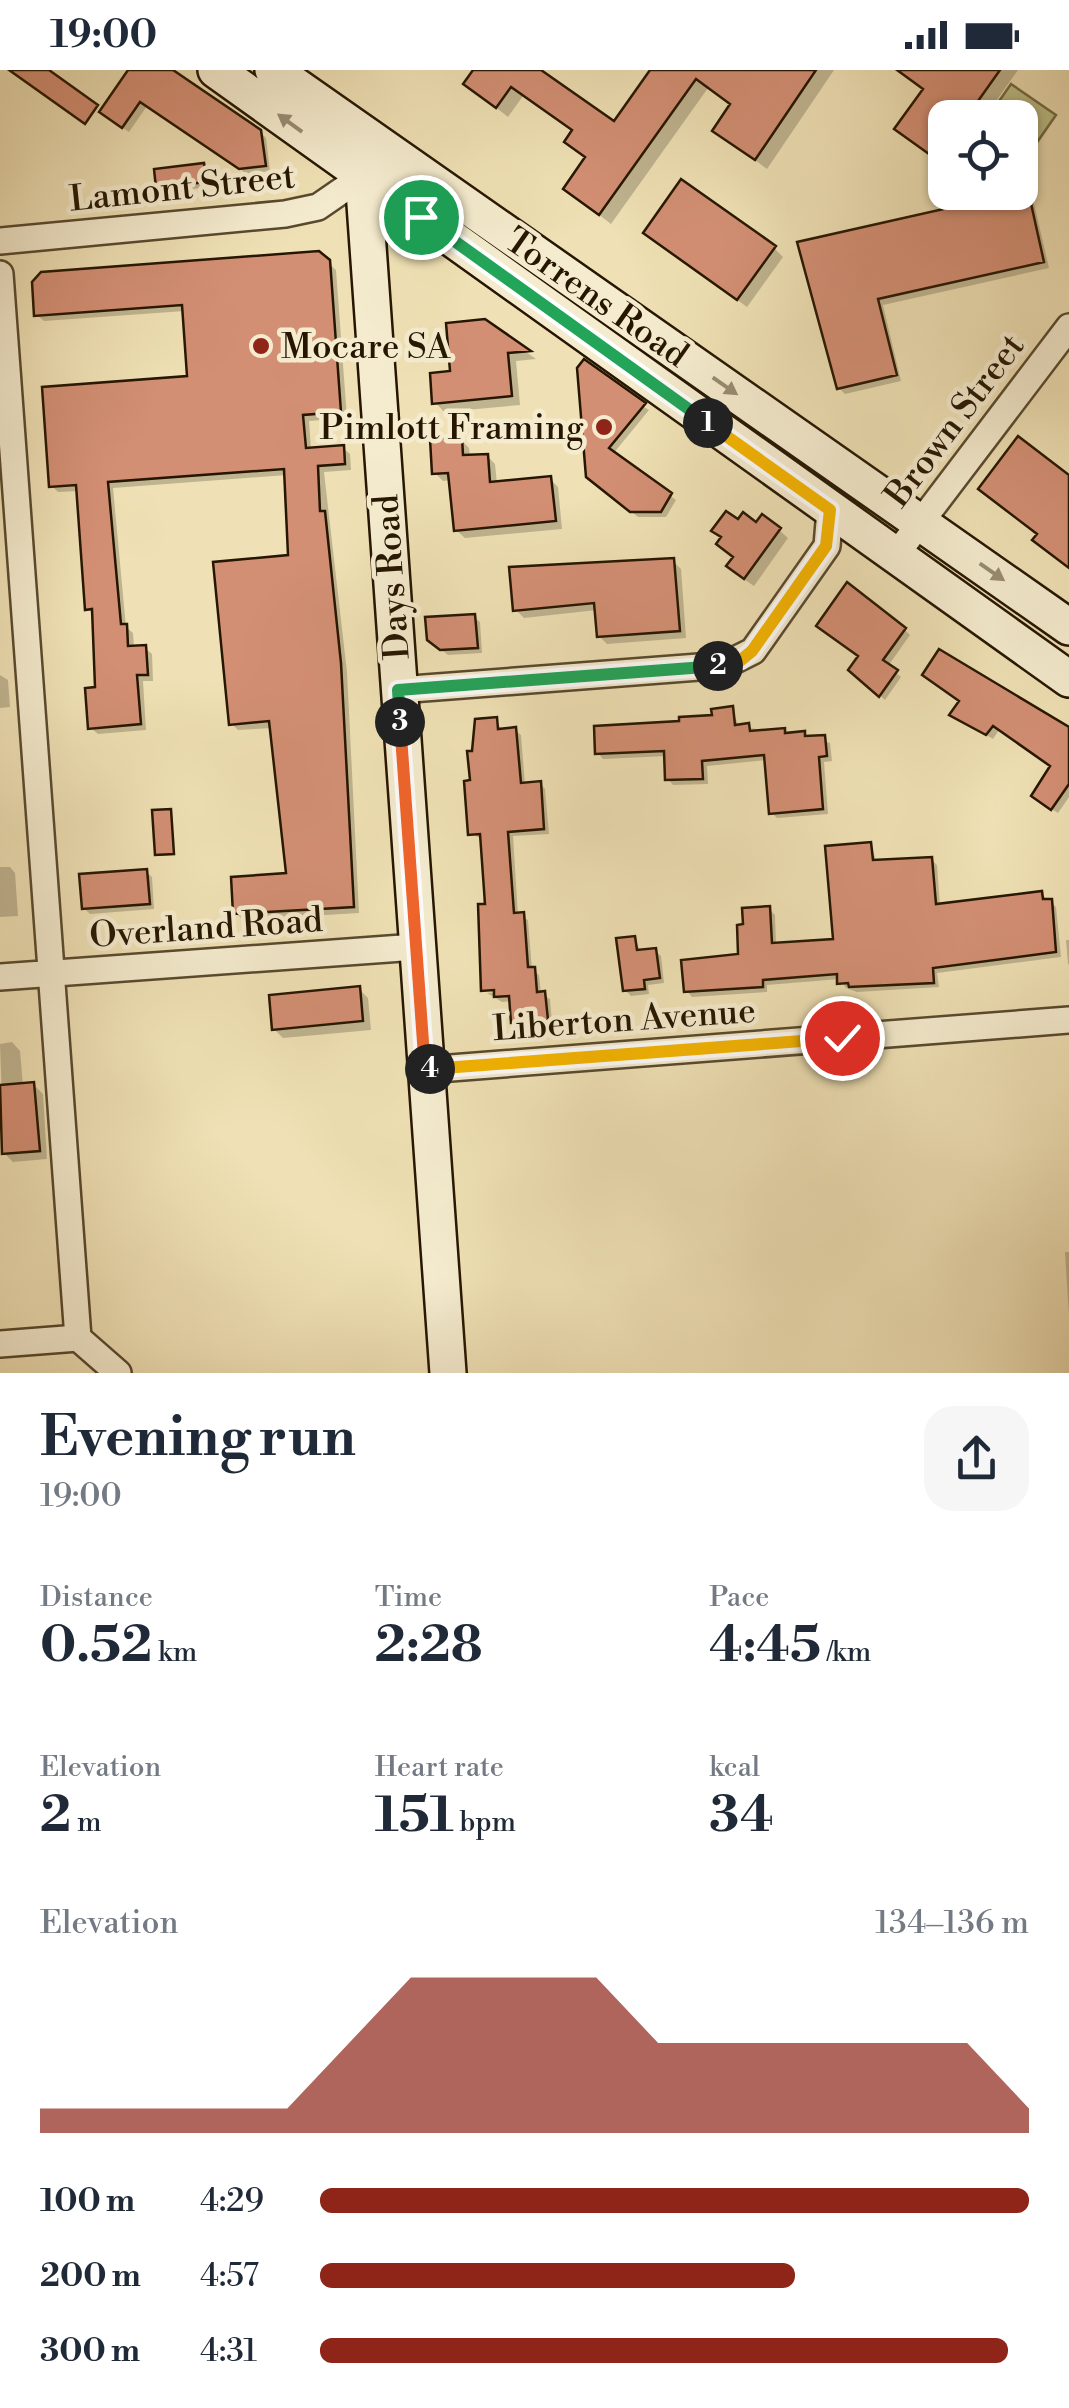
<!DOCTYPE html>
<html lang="en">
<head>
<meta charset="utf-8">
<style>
	body { margin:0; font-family:"Libre Bodoni",serif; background:#f6f6f7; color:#1f2937; height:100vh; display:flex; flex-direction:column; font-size:38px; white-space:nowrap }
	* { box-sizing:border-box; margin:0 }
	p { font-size:32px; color:#747a83 }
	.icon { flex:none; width:55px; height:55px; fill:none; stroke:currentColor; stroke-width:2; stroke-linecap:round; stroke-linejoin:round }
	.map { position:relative; height:1303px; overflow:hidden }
	.panel { display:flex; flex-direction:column; background:#fff; flex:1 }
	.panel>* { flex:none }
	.buttons { position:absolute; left:928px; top:30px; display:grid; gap:20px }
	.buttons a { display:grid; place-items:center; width:110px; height:110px; border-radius:20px; background:#fff; box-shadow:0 2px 8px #0004; font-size:50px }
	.pin { position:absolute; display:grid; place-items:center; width:85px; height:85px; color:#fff; margin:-42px; border:5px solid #fff; border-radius:50%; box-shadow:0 2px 10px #0007 }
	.km { position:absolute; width:50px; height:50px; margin:-25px; border-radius:50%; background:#222; color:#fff; font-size:28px; line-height:50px; text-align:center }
	.round { display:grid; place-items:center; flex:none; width:105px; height:105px; border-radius:30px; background:#f6f6f7 }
	.head { display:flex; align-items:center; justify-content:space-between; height:170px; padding:0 40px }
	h1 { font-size:55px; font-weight:700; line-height:75px }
	.figures { display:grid; grid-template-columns:repeat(3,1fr); gap:15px; height:170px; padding:10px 40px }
	.figures div { display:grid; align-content:center }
	.figures b { font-size:50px; font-weight:700 }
	.figures small { font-size:28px; font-weight:400 }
	.figures p { font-size:28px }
	.chart { height:280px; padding:20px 40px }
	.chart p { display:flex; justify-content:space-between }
	.chart svg { width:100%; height:180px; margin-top:10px; fill:#8f2418; opacity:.7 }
	ul { padding:0 40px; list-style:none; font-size:32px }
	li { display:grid; grid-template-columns:160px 120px 1fr; align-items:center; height:75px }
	li i { height:25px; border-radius:12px; background:#8f2418 }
	.status { display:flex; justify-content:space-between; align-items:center; height:70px; padding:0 50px; background:#fff; direction:ltr }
	.status svg { height:28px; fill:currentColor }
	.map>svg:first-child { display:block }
	.green { fill:#bfc189; stroke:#726c45; stroke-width:2.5 }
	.shadow { fill:#0003 }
	.building { fill:#d38f74; stroke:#261601; stroke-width:2.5 }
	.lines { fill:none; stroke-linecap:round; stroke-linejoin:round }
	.street-casing { stroke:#58492e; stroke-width:30 }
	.secondary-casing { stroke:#261601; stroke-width:40 }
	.street { stroke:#f5eccf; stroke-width:25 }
	.secondary { stroke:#f5eccf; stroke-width:35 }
	.oneway { fill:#988c72 }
	.split-1-casing { stroke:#fff; stroke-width:20 }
	.split-2-casing { stroke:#fff; stroke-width:20 }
	.split-3-casing { stroke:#fff; stroke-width:20 }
	.split-4-casing { stroke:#fff; stroke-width:20 }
	.split-5-casing { stroke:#fff; stroke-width:20 }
	.split-1 { stroke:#22a559; stroke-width:12 }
	.split-2 { stroke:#f5b400; stroke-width:12 }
	.split-3 { stroke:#22a559; stroke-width:12 }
	.split-4 { stroke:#f0652b; stroke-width:12 }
	.split-5 { stroke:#f5b400; stroke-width:12 }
	.poi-dot { fill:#8f2418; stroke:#f5eccf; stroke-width:4 }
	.labels { text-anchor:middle; stroke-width:9; stroke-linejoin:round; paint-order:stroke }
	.street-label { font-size:35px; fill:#261601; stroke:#f5eccf }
	.poi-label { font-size:35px; fill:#261601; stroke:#f5eccf; text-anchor:start }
</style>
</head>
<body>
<div class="status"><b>19:00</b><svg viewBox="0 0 49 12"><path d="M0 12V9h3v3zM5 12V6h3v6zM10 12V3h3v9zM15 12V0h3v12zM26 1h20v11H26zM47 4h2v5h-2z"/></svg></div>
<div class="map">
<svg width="1069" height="1303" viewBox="0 0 1069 1303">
	<rect width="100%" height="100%" fill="#efe1b5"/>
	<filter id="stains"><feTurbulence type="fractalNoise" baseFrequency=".002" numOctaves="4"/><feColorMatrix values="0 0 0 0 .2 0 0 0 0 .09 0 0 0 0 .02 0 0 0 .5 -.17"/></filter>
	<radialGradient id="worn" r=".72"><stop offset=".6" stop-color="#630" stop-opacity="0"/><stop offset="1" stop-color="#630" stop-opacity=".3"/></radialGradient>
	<path class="green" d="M1011 14 1056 45 1020 97V48L988 47Z"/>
	<path class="shadow" d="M131 0H169L259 61 266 68 270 101 247 104 147 36 129 62 107 48Z
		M476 0H542L614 55 654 0H834L767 99 715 60 732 35 708 18 611 154 566 119 587 89 567 72 574 62 523 26 508 47 466 14Z
		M896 0H1018L984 48H945V95L898 58 925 20Z
		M204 95 211 117 164 122 158 117Z
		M1027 123 1033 129 1049 198 883 235 901 311 845 324 839 318 800 174Z
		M646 163 774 178 783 187 747 237Z
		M318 184 336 200 347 348 309 351 311 380 343 378 350 384 351 400 324 402 347 602 359 843 243 850 236 843 289 806 272 658 238 660 231 653 290 488 287 405 113 418 126 557 133 563 134 578H145L152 584 153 611H143L146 660 98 664 91 658 98 619 94 545 87 538 79 421 58 422 52 416 190 308 185 241 44 251 37 245Z
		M485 252 536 289 516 291 520 335 444 342 435 332Z
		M579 299 649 340 613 384 676 430 666 447H638L595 412Z
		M461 370 469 378 470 387 487 386 495 394 497 414 550 409 558 417 562 459 465 468 456 460 451 410 443 411 435 403Z
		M739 452 779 460 788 468 754 516 738 505 735 488 723 469Z
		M673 491 681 499 686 568 607 574 599 566 597 540 524 548 516 540 512 499Z
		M474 547 480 552 482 583 448 585 436 576Z
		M905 560 910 565 888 596 901 607 885 630 851 600 861 587Z
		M0 605 8 610 10 637 0 638Z
		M732 639 739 657 804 664 830 673 832 691 824 692 828 744 777 748 771 742 767 690 707 696 708 714 673 715 668 709 667 686 603 689 598 683Z
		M952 645 1069 659V727L1058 743 1039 731 1053 697 999 660 993 669Z
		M496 650 502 661 515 660 521 665 525 715 540 714 545 719 549 764 513 766 518 845 528 850 532 900 539 905 541 924 550 929 552 954 519 957 513 951 512 931 502 932 487 923 507 921 484 920 483 769 470 764 475 683Z
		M170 741 175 785 160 786 158 784Z
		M871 775 877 793 931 789 937 795 940 836 1041 824 1056 837 1061 887 937 903 939 917 857 922 846 918 840 909 767 915V922L692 927 687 921 741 886 769 839 775 845 776 875 836 871Z
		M0 797H10L15 803 18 846 0 847Z
		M146 802 152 807 154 839 90 844 84 838Z
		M634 868 641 882 655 881 661 886 664 913 648 915 649 924 631 926 625 920Z
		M1066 870H1069V895L1068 894Z
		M359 919 368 928 371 960 283 968 274 959Z
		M12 972 20 981 23 1016 34 1015 43 1024 47 1089 13 1092 4 1083 0 974Z
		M1065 1182H1069V1246Z"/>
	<path class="building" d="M9 0H49L98 35 85 54Z
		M128 0H173L261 60 266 96 239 99 140 32 122 58 99 42Z
		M473 0H541L614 51 650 0H816L755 90 712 61 730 34 696 9 599 145 563 119 585 87 564 72 572 60 511 17 496 38 463 14Z
		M897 0H1000L966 48H945V76L936 89 894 59 923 19Z
		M204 93 207 112 156 118 154 99Z
		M681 109 776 176 737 230 643 163Z
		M1028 120 1044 192 878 229 897 305 837 319 797 172Z
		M319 181 330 190 341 342 303 345 306 378 344 375 345 394 318 396 320 441H325L341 593 354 837 233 844 231 807 286 803 269 651 229 655 213 492 288 485 284 399 108 412 121 554H127L128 576 146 575 148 605H137L141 654 88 659 85 618 95 617 92 539 85 540 76 415 49 417 42 317 187 306 182 235 34 246 32 212 41 202Z
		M485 249 531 281 508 283 512 326 432 334 430 303 450 301 446 253Z
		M584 289 646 333 609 378 672 423 661 442H630L586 407 577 298Z
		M1018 366 1069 405V498L1032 470 1037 464 978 419Z
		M462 367 463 385 488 384 490 412 551 406 556 451 454 461 448 403 432 404 430 369Z
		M726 441 738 449 743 442 756 452 762 444 781 458 744 509 726 496 733 487 716 474 721 467 711 461Z
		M674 488 680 561 597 567 594 533 513 541 509 497Z
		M847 512 906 558 883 590 898 600 879 627 848 600 858 586 816 556Z
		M475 544 478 578 440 580 427 570 425 547Z
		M939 579 1069 657V714L1051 740 1031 726 1050 696 993 656 986 665 949 645 959 631 922 605Z
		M733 636 735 655 749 653 750 661 785 658V663L805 661V666L825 665 827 686 819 687 823 739 769 744 764 685 702 691 703 709 665 710 664 681 595 684 594 656 679 651V647L712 645 711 639Z
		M497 647 498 659 516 657 521 713 541 711 544 759 508 762 514 843 524 842 528 897H535L537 922 545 921 548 950 511 953 509 926 494 927V920L481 921 478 834H485L480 764 468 765 464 711 470 710 467 681H472L475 649Z
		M171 739 174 784 155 785 152 740Z
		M871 772 873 790 932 787 936 834 1042 821 1043 829H1052L1056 882 933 898 934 913 849 917 848 913 837 914V904L763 910V917L684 922 681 890 738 884 737 855 743 854 742 838 770 836 772 873 833 869 825 776Z
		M147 799 150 834 82 839 79 804Z
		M635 866 637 880 656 878 660 908 644 910 645 919 623 921 616 868Z
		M360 916 363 951 272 960 269 925Z
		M34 1012 40 1081 2 1084 0 1015Z"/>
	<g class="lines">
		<g class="street-casing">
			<path id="street" d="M0 171 285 144 318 137 363 106
				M0 204 78 1268
				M895 486 1069 257
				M398 620 725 595 753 581 827 476 830 440
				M0 907 416 877
				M425 1000 1069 950
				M0 1274 78 1268 118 1303"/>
		</g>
		<g class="secondary-casing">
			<path id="secondary" d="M216 0 1069 609
				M273 0 1069 557
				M384 78 363 106 448 1303"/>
		</g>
		<use href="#street" class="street"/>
		<use href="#secondary" class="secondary"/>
	</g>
	<defs><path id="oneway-solid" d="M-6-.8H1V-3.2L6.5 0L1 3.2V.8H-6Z" transform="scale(2.5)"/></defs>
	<g class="oneway">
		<use href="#oneway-solid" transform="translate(290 53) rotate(-144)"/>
		<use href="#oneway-solid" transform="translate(725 316) rotate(35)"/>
		<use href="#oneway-solid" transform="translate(992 502) rotate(35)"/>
	</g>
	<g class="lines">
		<g class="split-1-casing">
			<path id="split-1" d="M421 147 708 353"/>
		</g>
		<g class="split-2-casing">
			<path id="split-2" d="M708 353 830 440 826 476 752 581 741 590 718 596"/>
		</g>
		<g class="split-3-casing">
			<path id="split-3" d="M400 652 398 620 718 596"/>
		</g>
		<g class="split-4-casing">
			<path id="split-4" d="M400 652 425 1000 430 999"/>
		</g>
		<g class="split-5-casing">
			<path id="split-5" d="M430 999 842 968"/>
		</g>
		<use href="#split-1" class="split-1"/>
		<use href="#split-2" class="split-2"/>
		<use href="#split-3" class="split-3"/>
		<use href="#split-4" class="split-4"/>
		<use href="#split-5" class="split-5"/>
	</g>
	<g class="poi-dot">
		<circle cx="261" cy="276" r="10"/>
		<circle cx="604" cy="357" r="10"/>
	</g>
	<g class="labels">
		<g class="street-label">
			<text transform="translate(182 117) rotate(-6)" y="12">Lamont Street</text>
			<text transform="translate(597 227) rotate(35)" y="12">Torrens Road</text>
			<text transform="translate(954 350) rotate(-53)" y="12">Brown Street</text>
			<text transform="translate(391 507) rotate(-94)" y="12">Days Road</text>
			<text transform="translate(206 857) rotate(-4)" y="12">Overland Road</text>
			<text transform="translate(624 949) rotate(-4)" y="12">Liberton Avenue</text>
		</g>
		<g class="poi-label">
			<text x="281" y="288">Mocare SA</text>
			<text x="584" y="369" text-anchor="end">Pimlott Framing</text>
		</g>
	</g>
	<rect width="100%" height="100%" filter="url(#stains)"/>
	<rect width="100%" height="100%" fill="url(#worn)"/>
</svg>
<div class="buttons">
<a><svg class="icon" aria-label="locate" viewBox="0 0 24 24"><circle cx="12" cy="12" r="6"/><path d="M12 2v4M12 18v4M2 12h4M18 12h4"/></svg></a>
</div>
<div class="pin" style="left:421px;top:147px;background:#1e9e55"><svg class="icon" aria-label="arrive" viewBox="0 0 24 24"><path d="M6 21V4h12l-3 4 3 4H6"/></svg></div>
<div class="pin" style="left:842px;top:968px;background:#d93025"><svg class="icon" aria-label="check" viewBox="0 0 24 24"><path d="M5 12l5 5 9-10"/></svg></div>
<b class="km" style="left:708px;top:353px">1</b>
<b class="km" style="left:718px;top:596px">2</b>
<b class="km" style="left:400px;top:652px">3</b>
<b class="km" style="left:430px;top:999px">4</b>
</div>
<section class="panel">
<div class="head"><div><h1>Evening run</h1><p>19:00</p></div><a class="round"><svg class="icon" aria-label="share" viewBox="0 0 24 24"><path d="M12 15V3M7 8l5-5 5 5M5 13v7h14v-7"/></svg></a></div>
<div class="figures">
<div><p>Distance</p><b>0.52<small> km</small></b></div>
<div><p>Time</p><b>2:28</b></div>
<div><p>Pace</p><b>4:45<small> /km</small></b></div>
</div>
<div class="figures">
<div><p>Elevation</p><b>2<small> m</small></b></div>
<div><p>Heart rate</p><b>151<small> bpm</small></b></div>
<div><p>kcal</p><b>34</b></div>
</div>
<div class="chart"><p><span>Elevation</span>134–136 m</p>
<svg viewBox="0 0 160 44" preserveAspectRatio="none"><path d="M0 44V38L10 38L20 38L30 38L40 38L50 22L60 6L70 6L80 6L90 6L100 22L110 22L120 22L130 22L140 22L150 22L160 38V44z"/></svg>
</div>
<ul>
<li><b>100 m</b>4:29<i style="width:100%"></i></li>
<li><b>200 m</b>4:57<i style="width:67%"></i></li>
<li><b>300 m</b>4:31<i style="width:97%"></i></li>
</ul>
</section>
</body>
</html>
